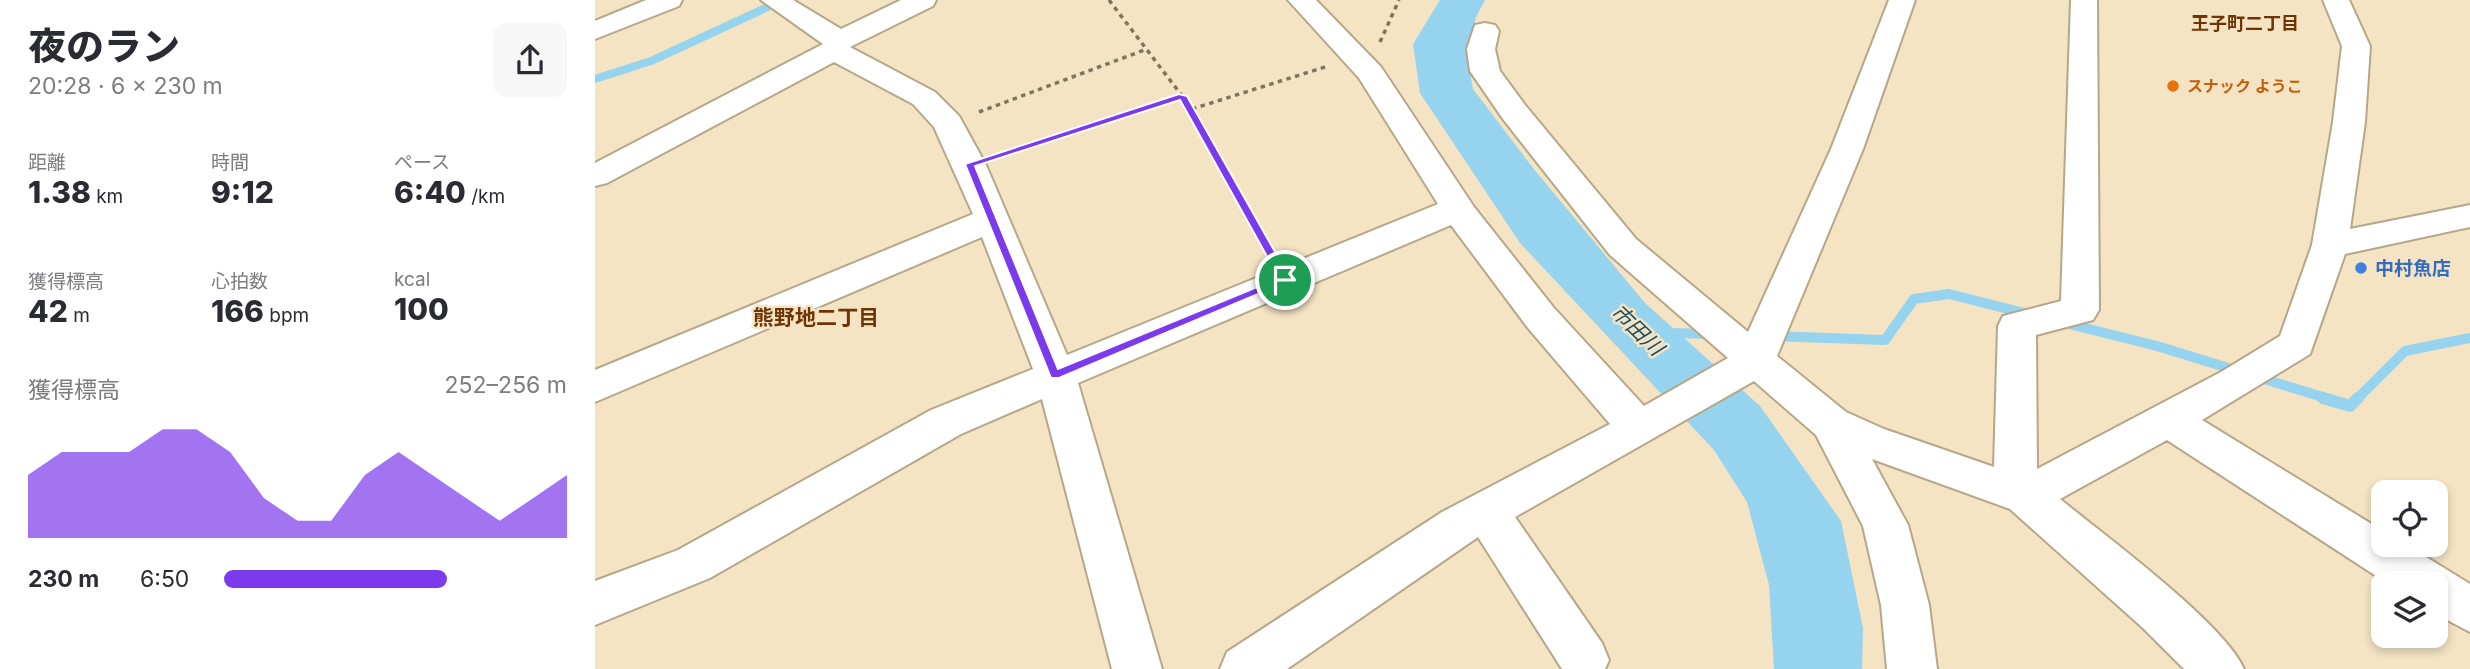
<!DOCTYPE html>
<html lang="ja">
<head>
<meta charset="utf-8">
<style>
	body { margin:0; font-family:Inter,"Noto Sans JP",sans-serif; background:#f7f7f7; color:#2b2b33; height:100vh; display:flex; flex-direction:column; font-size:26px; white-space:nowrap }
	* { box-sizing:border-box; margin:0 }
	p { font-size:23px; color:#7c7c81 }
	.icon { flex:none; width:38px; height:38px; fill:none; stroke:currentColor; stroke-width:2; stroke-linecap:round; stroke-linejoin:round }
	.map { position:relative; flex:1; overflow:hidden }
	.side { display:flex; flex-direction:column; background:#fff; width:595px }
	.side>* { flex:none }
	.buttons { position:absolute; left:1776px; top:480px; display:grid; gap:14px }
	.buttons a { display:grid; place-items:center; width:77px; height:77px; border-radius:14px; background:#fff; box-shadow:0 4px 10px #0003; font-size:35px }
	.pin { position:absolute; display:grid; place-items:center; width:60px; height:60px; color:#fff; margin:-30px; border:4px solid #fff; border-radius:50%; box-shadow:0 2px 7px #0007 }
	.round { display:grid; place-items:center; flex:none; width:74px; height:74px; border-radius:14px; background:#f7f7f7 }
	.summary { display:flex; align-items:center; justify-content:space-between; height:119px; padding:0 28px }
	h1 { font-size:38px; font-weight:800; line-height:52px }
	.figures { display:grid; grid-template-columns:repeat(3,1fr); gap:10px; height:119px; padding:7px 28px }
	.figures div { display:grid; align-content:center }
	.figures b { font-size:30px; font-weight:800 }
	.figures small { font-size:19px; font-weight:400 }
	.figures p { font-size:19px }
	.chart { height:196px; padding:14px 28px }
	.chart p { display:flex; justify-content:space-between }
	.chart svg { width:100%; height:126px; margin-top:7px; fill:#7c3aed; opacity:.7 }
	ul { padding:0 28px; list-style:none; font-size:23px }
	li { display:grid; grid-template-columns:112px 84px 1fr; align-items:center; height:52px }
	li i { height:18px; border-radius:9px; background:#7c3aed }
	main { display:flex; flex:1; min-height:0 }
	.map>svg:first-child { display:block }
	.water { fill:#96d3ee }
	.lines { fill:none; stroke-linecap:round; stroke-linejoin:round }
	.stream-far2 { stroke:#96d3ee; stroke-width:8 }
	.stream-far1 { stroke:#96d3ee; stroke-width:10 }
	.stream { stroke:#96d3ee; stroke-width:12 }
	.minor-casing { stroke:#b5a788; stroke-width:4 }
	.path-far1 { stroke:#7e745f; stroke-width:3.5; stroke-dasharray:4.5 4.5; stroke-linecap:butt }
	.path { stroke:#7e745f; stroke-width:4.5; stroke-dasharray:5 5; stroke-linecap:butt }
	.minor { fill:#fff; fill-rule:evenodd }
	.route { fill:#7c3aed; stroke:#fff; stroke-width:2; fill-rule:evenodd }
	.food-dot { fill:#e8710a; stroke:#f4e4c4; stroke-width:2.5 }
	.shop-dot { fill:#3f7fe0; stroke:#f4e4c4; stroke-width:2.5 }
	.labels { text-anchor:middle; stroke-width:5; stroke-linejoin:round; paint-order:stroke }
	.far-food-label { font-size:16px; font-weight:bold; fill:#c56008; stroke:#f4e4c4; text-anchor:start }
	.far-neighbourhood-label { font-size:18px; font-weight:bold; fill:#6f3404; stroke:#f4e4c4 }
	.shop-label { font-size:19px; font-weight:bold; fill:#366cbe; stroke:#f4e4c4; text-anchor:start }
	.neighbourhood-label { font-size:21px; font-weight:bold; fill:#6f3404; stroke:#f4e4c4 }
	.water-label { font-size:21px; font-style:italic; fill:#1b4d60; stroke:#f4e4c4 }
</style>
</head>
<body>
<main>
<section class="side">
<div class="summary"><div><h1>夜のラン</h1><p>20:28 · 6 × 230 m</p></div><a class="round"><svg class="icon" aria-label="share" viewBox="0 0 24 24"><path d="M12 15V3M7 8l5-5 5 5M5 13v7h14v-7"/></svg></a></div>
<div class="figures">
<div><p>距離</p><b>1.38<small> km</small></b></div>
<div><p>時間</p><b>9:12</b></div>
<div><p>ペース</p><b>6:40<small> /km</small></b></div>
</div>
<div class="figures">
<div><p>獲得標高</p><b>42<small> m</small></b></div>
<div><p>心拍数</p><b>166<small> bpm</small></b></div>
<div><p>kcal</p><b>100</b></div>
</div>
<div class="chart"><p><span>獲得標高</span>252–256 m</p>
<svg viewBox="0 0 160 44" preserveAspectRatio="none"><path d="M0 44V22L10 14L20 14L30 14L40 6L50 6L60 14L70 30L80 38L90 38L100 22L110 14L120 22L130 30L140 38L150 30L160 22V44z"/></svg>
</div>
<ul>
<li><b>230 m</b>6:50<i style="width:65%"></i></li>
</ul>
</section>
<div class="map">
<svg width="1875" height="669" viewBox="0 0 1875 669">
	<rect width="100%" height="100%" fill="#f4e4c4"/>
	<path class="water" d="M845 0H890L881 17 872 55 878 89 938 168 1050 303 1165 406 1246 521 1268 628 1267 669H1179L1174 585 1152 502 1119 450 925 243 825 93 818 44Z"/>
	<g class="lines">
		<path class="stream-far2" d="M0 79 56 61 188 0"/>
		<path class="stream-far1" d="M1466 322 1562 346 1734 399
			M1072 333 1118 334
			M1176 336 1290 340 1319 299 1354 294 1437 315
			M1762 399 1810 351 1875 338"/>
		<path class="stream" d="M1728 398 1755 406 1763 398"/>
		<g class="minor-casing">
			<path id="minor" d="M51 0H87L84 6 0 39V21Z
				M166 0H198L246 29 306 0H341L338 6 255 47 340 92 364 116 391 165 472 355 843 204 764 78 693 0H721L786 67 879 207 959 308 1049 406 1133 358 1015 255 908 119 875 71 872 49 880 25 890 23 900 25 904 31 900 49 905 71 930 105 1041 239 1153 332 1236 149 1294 0H1320L1268 149 1182 356 1251 412 1289 429 1399 467 1403 326 1408 316 1466 301 1476 0H1502L1504 310 1498 320 1441 335 1442 469 1626 372 1685 336 1717 245 1738 122 1747 46 1728 0H1754L1775 46 1770 122 1755 229 1875 205V227L1750 254 1715 354 1607 420 1788 531V544H1810L1875 584V632L1841 614V583H1792L1572 440 1465 499C1509 535 1629 623 1649 669H1589L1548 628 1415 509 1277 459 1313 525 1334 605 1342 669H1292L1286 605 1268 526 1221 435 1159 381 920 517 1007 643 1014 660 1010 669H967L883 537 692 669H625L632 652 847 512 1015 424 933 328 856 225 483 383 567 669H517L447 399 366 434 115 578 0 625V581L83 550 336 410 438 369 387 237 0 402V370L378 214 339 127 318 104 239 62 12 183 0 186V163L228 44Z"/>
		</g>
		<path class="path-far1" d="M514 0 597 109 635 180
			M785 42 804 0
			M597 109 730 67
			M384 112 552 49
			M405 155 587 96"/>
		<path class="path" d="M635 178 676 254"/>
		<use href="#minor" class="minor"/>
	</g>
	<path class="route" d="M584 94 592 96 696 280 464 378H456L370 164ZM585 100 684 278 463 369 380 166Z"/>
	<circle class="food-dot" cx="1578" cy="86" r="7"/>
	<circle class="shop-dot" cx="1766" cy="268" r="7"/>
	<g class="labels">
		<g class="far-food-label">
			<text x="1592" y="92">スナック ようこ</text>
		</g>
		<g class="far-neighbourhood-label">
			<text x="1650" y="30">王子町二丁目</text>
		</g>
		<g class="shop-label">
			<text x="1780" y="275">中村魚店</text>
		</g>
		<g class="neighbourhood-label">
			<text x="221" y="325">熊野地二丁目</text>
		</g>
		<g class="water-label">
			<text transform="translate(1042 330) rotate(44)" y="7">市田川</text>
		</g>
	</g>
</svg>
<div class="buttons">
<a><svg class="icon" aria-label="locate" viewBox="0 0 24 24"><circle cx="12" cy="12" r="6"/><path d="M12 2v4M12 18v4M2 12h4M18 12h4"/></svg></a>
<a><svg class="icon" aria-label="layers" viewBox="0 0 24 24"><path d="M12 4l9 5-9 5-9-5zM3 14l9 5 9-5"/></svg></a>
</div>
<div class="pin" style="left:690px;top:280px;background:#1e9e55"><svg class="icon" aria-label="arrive" viewBox="0 0 24 24"><path d="M6 21V4h12l-3 4 3 4H6"/></svg></div>
</div>
</main>
</body>
</html>
